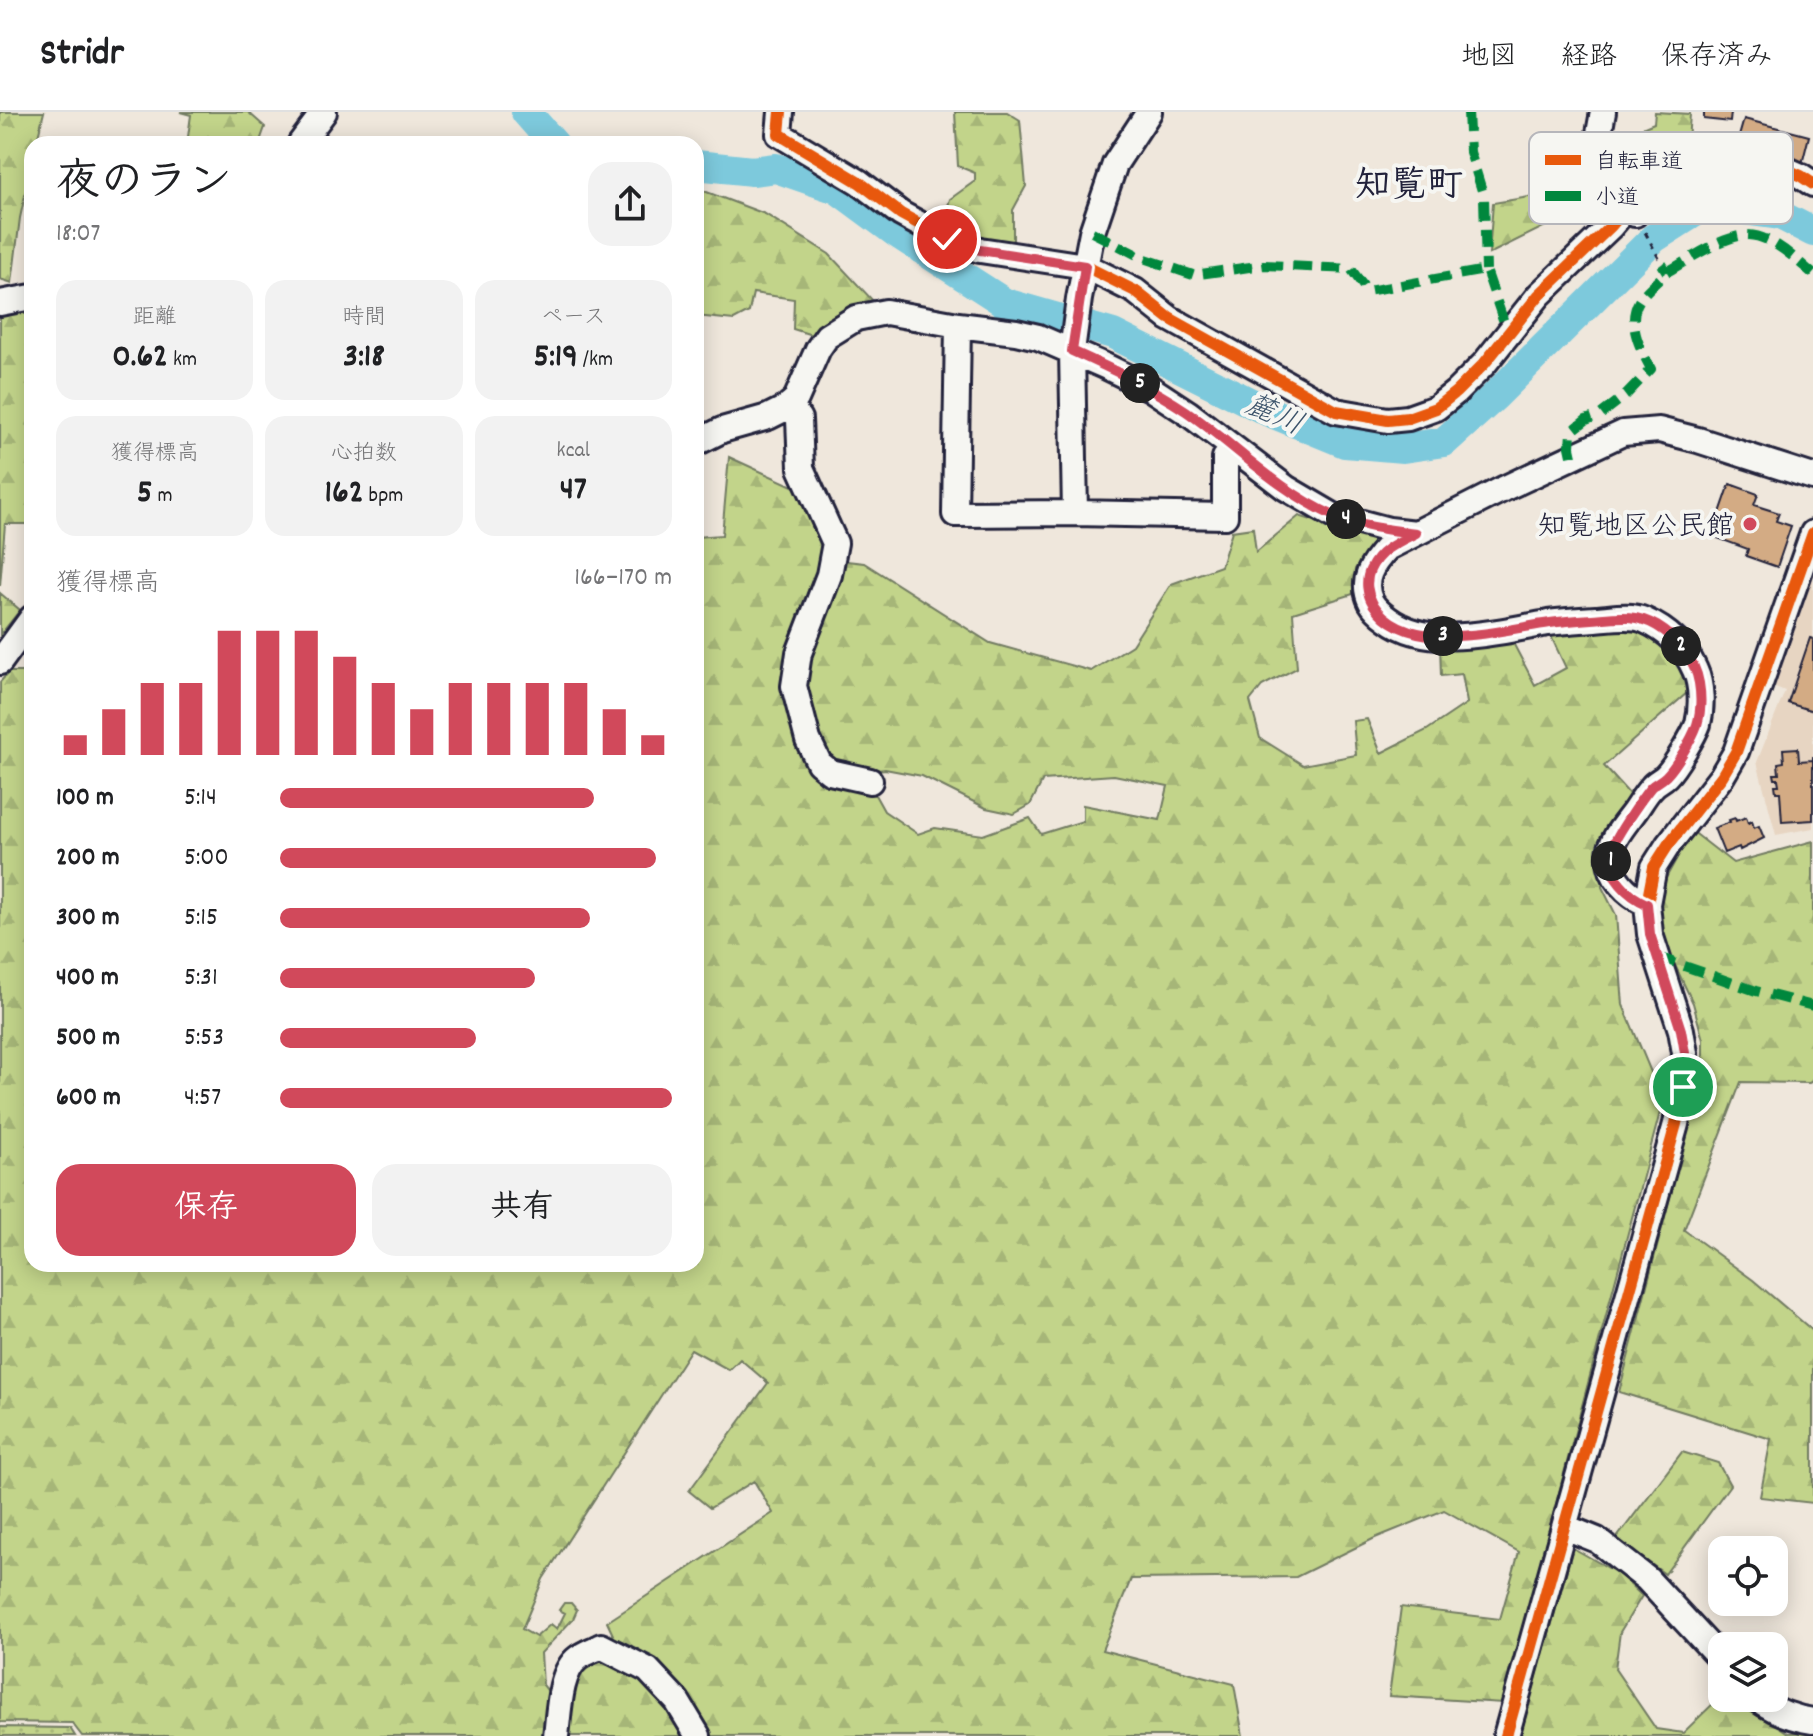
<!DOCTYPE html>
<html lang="ja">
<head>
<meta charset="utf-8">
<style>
	body { margin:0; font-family:Dekko,"Klee One",sans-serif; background:#f2f2f2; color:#202124; height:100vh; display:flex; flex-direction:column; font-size:30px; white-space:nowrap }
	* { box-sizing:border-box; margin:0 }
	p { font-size:26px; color:#757577 }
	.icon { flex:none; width:44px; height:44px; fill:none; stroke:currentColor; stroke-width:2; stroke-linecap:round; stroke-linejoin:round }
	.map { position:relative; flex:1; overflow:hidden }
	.details { position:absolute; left:24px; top:24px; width:680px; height:1136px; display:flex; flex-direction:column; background:#fff; border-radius:24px; box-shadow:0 4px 20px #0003 }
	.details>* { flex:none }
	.controls { position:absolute; left:1708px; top:1424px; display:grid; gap:16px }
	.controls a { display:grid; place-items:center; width:80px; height:80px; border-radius:16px; background:#fff; box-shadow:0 4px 20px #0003; font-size:40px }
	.pin { position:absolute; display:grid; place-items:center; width:68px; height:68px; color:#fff; margin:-34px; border:4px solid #fff; border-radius:50%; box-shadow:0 2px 8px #0007 }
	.km { position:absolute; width:40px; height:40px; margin:-20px; border-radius:50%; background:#222; color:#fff; font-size:22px; line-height:40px; text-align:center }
	.round { display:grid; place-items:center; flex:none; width:84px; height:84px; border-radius:24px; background:#f2f2f2 }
	.headline { display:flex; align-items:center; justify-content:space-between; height:136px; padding:0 32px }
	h1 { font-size:44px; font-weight:700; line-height:60px }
	.figures { display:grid; grid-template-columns:repeat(3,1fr); gap:12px; height:136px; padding:8px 32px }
	.figures div { display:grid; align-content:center; border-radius:20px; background:#f2f2f2; text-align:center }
	.figures b { font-size:34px; font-weight:700 }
	.figures small { font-size:22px; font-weight:400 }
	.figures p { font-size:22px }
	.chart { height:224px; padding:16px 32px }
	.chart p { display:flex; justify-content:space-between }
	.chart svg { width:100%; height:144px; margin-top:8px; stroke:#d1495b; stroke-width:6 }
	.action { display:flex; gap:16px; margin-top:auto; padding:16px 32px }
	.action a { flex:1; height:92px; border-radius:24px; background:#d1495b; color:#fff; font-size:32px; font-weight:700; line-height:92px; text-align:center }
	.action a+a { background:#f2f2f2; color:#202124 }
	ul { padding:0 32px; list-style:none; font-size:26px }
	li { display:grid; grid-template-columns:128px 96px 1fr; align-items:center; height:60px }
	li i { height:20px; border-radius:10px; background:#d1495b }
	header { display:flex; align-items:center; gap:48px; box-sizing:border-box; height:112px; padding:0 40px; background:#fff; border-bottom:2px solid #e0e0e0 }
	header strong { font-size:38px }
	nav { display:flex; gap:44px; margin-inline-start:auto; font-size:28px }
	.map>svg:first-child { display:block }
	.built { fill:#e7d5c2 }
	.grass { fill:url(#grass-dots); stroke:#727b62; stroke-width:2 }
	.forest { fill:url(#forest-firs); stroke:#727b62; stroke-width:2; fill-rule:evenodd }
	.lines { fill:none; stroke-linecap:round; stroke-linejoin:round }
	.river { stroke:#7dc9dc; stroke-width:30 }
	.building { fill:#d3ab84; stroke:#22223b; stroke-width:2 }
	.minor-casing { stroke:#22223b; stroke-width:30 }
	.path { stroke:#22223b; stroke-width:3; stroke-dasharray:6 6; stroke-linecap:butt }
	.minor { stroke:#f6f6f2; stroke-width:24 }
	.quiet { stroke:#00873e; stroke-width:10; stroke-dasharray:20 10; stroke-linecap:butt }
	.cycleway-casing { stroke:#f6f6f2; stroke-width:17 }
	.cycleway { stroke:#e8590c; stroke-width:12 }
	.route-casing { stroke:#fff; stroke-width:16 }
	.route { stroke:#d1495b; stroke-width:10 }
	.poi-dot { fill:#d1495b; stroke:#f6f6f2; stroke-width:3 }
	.labels { text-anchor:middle; stroke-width:8; stroke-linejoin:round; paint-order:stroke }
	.poi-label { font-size:28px; fill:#22223b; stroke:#f6f6f2; text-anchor:end }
	.water-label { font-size:30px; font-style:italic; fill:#3d546b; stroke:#f6f6f2 }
	.district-label { font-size:36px; font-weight:bold; fill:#22223b; stroke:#f6f6f2 }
	.key { fill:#f6f6f2; stroke:#b6b6bb; stroke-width:2 }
	.key-label { font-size:22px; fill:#22223b }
</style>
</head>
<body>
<header>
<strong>Stridr</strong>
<nav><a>地図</a><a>経路</a><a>保存済み</a></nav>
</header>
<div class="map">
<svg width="1813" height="1624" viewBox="0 0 1813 1624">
	<defs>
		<pattern id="grass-dots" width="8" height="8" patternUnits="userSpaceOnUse" patternTransform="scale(2)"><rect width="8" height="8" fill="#c2d48a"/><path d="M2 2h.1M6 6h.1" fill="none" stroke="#a6b678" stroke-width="1.8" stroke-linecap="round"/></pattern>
		<pattern id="forest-firs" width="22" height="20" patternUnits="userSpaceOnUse" patternTransform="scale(2)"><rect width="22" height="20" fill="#c2d48a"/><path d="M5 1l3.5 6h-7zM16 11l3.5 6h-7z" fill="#a6b678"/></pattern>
	</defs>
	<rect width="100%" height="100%" fill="#efe7dc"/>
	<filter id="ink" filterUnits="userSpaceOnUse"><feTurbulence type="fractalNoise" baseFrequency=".0125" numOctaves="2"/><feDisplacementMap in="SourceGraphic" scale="16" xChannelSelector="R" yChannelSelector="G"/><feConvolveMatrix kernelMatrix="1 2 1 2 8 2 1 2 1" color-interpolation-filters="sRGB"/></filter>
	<g filter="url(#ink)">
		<path class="built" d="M1813 464V716L1776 723 1757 650 1785 579 1773 574Z"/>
		<path class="grass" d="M0 1615 70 1616 75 1624H0Z"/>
		<path class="forest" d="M0 0H44L36 32H32V51L20 106 12 171 0 167Z
			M180 0H248L265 15 259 32H187L191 3Z
			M955 0H1007L1020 8 1026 74 1013 98V131L982 128 943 111 950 87 975 69V61L958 54Z
			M1655 0 1690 2 1687 43 1636 74 1605 75 1600 87 1489 142 1493 91 1553 81 1564 59 1583 38 1612 39 1616 55H1637L1642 16 1654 11Z
			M696 76 765 102 829 142 876 192C844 198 836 200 815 224L793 217 794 187 753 181 749 200 734 208 696 204Z
			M32 193V412H5L0 474V198Z
			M729 345 797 376 838 448 864 451 990 531 1091 559 1132 533 1171 472 1221 454 1232 419 1253 416 1256 440 1299 404 1375 428 1355 457 1353 482 1293 501 1297 556 1262 574 1250 589 1260 626 1303 653 1356 643 1353 609 1367 607 1381 641 1427 618 1467 591 1462 562 1441 564 1440 533 1511 527 1535 573 1566 556 1548 518 1625 513 1654 523 1672 539 1686 559 1688 580 1604 654 1631 684 1608 724 1602 775 1616 803 1623 893 1663 989 1503 1591 1389 1584 1401 1495 1500 1507 1519 1440 1444 1398 1375 1426 1296 1465 1131 1467 1102 1538 1234 1572 1243 1624H82L72 1611 0 1610V570L9 560H32V1152H696V425L722 423ZM885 657 922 664 986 696 1014 702 1030 693 1043 668 1114 663 1168 674 1160 708 1083 693V709L1041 722 1030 706 983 723 935 716 918 722 884 699 874 681 838 663ZM691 1237 729 1258 740 1247 768 1271 689 1379 710 1396 754 1369 773 1401 607 1510 628 1555 597 1523C577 1526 551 1546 556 1569 558 1579 563 1590 566 1601L543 1573 541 1541 573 1507 577 1498 571 1491H564L559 1498 565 1501 557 1517 551 1512 536 1525 522 1517 543 1467Z
			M0 481 20 498 0 523Z
			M1692 719 1733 751 1813 729V969L1809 971 1741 970 1684 1118 1753 1168 1813 1219V1391L1760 1385 1771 1327 1619 1280 1703 959V928L1693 891 1672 847 1660 812 1662 773Z
			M1682 1340 1718 1351 1730 1373 1665 1462 1616 1427Z
			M1573 1436 1619 1462 1642 1484 1620 1520 1615 1557 1656 1617 1683 1621 1722 1583V1586H1738L1788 1621 1813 1620V1624H1520Z"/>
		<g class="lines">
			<path class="river" d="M526 0 554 32
				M696 53 752 59 776 56 837 77 898 122 1005 191 1113 222 1267 299 1345 331 1403 336 1444 330 1495 284 1654 126 1706 93 1780 103 1813 120"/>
		</g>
		<path class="building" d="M1704 0H1731L1730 10 1704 7Z
			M1744 7 1809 24 1802 52 1736 35Z
			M1730 372 1758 382 1754 393 1779 401 1776 409 1791 414 1777 455 1746 444 1748 437 1712 424Z
			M1810 526 1813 527V599L1788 591Z
			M1798 636 1799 649 1813 648V644V708L1782 710 1780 680H1776L1775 673H1779L1778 667H1775L1774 662H1779L1778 651 1784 650 1783 637Z
			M1746 705 1748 711 1752 709 1754 716 1759 714 1764 726 1740 738 1739 735 1724 741 1714 716 1730 710 1729 708 1735 706 1736 709Z"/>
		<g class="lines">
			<g class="minor-casing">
				<path id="minor" d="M781 0 779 22 859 70 901 102 947 127 980 138 1085 154 1135 179 1169 206 1336 299 1388 308 1408 306 1436 296 1456 280 1484 252 1539 183 1611 114 1638 82 1673 62 1709 49 1743 47 1776 53 1801 64 1813 72
					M1603 0 1596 38 1597 45 1626 96 1635 102
					M300 32 324 0
					M0 191 32 185
					M958 213 955 402 1075 401 1225 404V346
					M790 292 799 307 801 356 835 431 829 463 799 541 794 574 808 628 819 651 830 660 870 669
					M696 331 722 318 768 305 786 296 796 287 818 237 827 224 856 206 886 200 958 213 1016 220 1038 225 1105 254 1150 276 1188 301 1286 376 1332 403 1389 418 1416 421
					M1075 401 1072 239 1079 187 1092 120 1115 52 1149 0
					M0 550 32 506
					M1647 792C1628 783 1608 765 1610 742 1611 727 1626 711 1634 700 1640 692 1645 682 1652 675 1656 670 1662 668 1666 664 1675 655 1694 623 1698 612 1702 596 1702 573 1695 558 1685 535 1667 518 1644 508 1631 502 1611 506 1596 507 1580 508 1564 509 1548 511 1500 519 1430 539 1388 507 1381 502 1375 497 1371 490 1360 468 1373 451 1387 436L1503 377 1623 321 1659 318 1698 328 1813 365
					M1565 1415 1597 1428 1647 1467 1722 1548
					M1756 1586C1774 1599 1791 1606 1813 1609
					M556 1624C559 1602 559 1560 578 1546 585 1541 594 1538 601 1534L648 1558 677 1589 698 1624
					M1506 1624 1676 1012 1683 975 1685 941 1681 918 1650 822 1647 792 1654 755 1668 733 1722 664 1736 640 1813 421"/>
			</g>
			<path class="path" d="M1645 120 1662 152"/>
			<use href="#minor" class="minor"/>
			<path class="quiet" d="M1468 0 1470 40 1484 85 1486 158
				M1092 120 1143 146 1193 163 1264 153 1351 157 1367 179 1486 158 1508 222
				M1667 160C1686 149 1726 122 1748 123 1773 124 1795 147 1813 162
				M1572 344 1570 335 1571 320 1586 308 1600 303 1626 283 1651 257C1641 238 1626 211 1639 189 1646 178 1658 169 1667 160L1662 152
				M1656 844 1756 879 1813 894"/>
			<g class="cycleway-casing">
				<path id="cycleway" d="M781 0 779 22 859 70 901 102 947 127 980 138 1085 154 1135 179 1169 206 1336 299 1388 308 1408 306 1436 296 1456 280 1484 252 1539 183 1611 114 1638 82 1673 62 1709 49 1743 47 1776 53 1801 64 1813 72
					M1506 1624 1676 1012 1683 975 1685 941 1681 918 1650 822 1647 792 1654 755 1668 733 1722 664 1736 640 1813 421"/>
			</g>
			<use href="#cycleway" class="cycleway"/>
		</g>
	</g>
	<g class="lines" filter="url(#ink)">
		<g class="route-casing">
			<path id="route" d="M947 127 980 138 1085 154 1072 239C1112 257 1150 275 1186 299 1235 333 1277 378 1332 403 1358 414 1388 418 1416 421 1398 430 1379 438 1370 458 1365 469 1367 482 1373 492 1407 545 1500 518 1550 511 1564 509 1578 508 1592 507 1616 505 1635 501 1657 514 1677 526 1695 547 1699 571 1701 583 1701 600 1697 613 1692 627 1676 654 1666 664 1661 669 1655 671 1651 675 1642 686 1611 730 1610 742 1608 765 1628 784 1647 792L1650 822 1681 918 1685 941 1683 975"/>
		</g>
		<use href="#route" class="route"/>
	</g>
	<circle class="poi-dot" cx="1750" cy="412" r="8"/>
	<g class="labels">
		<g class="poi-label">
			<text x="1734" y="422">知覧地区公民館</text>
		</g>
		<g class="water-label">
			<text transform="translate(1275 301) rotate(24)" y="10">麓川</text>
		</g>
		<g class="district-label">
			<text x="1409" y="83">知覧町</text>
		</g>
	</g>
	<rect x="1529" y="20" width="264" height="92" rx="12" class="key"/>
	<rect x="1545" y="43" width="36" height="10" fill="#e8590c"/>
	<rect x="1545" y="79" width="36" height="10" fill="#00873e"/>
	<g class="key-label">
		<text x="1595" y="56">自転車道</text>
		<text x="1595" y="92">小道</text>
	</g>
</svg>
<div class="controls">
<a><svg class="icon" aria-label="locate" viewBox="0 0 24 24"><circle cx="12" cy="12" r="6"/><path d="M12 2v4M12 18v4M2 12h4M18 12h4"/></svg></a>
<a><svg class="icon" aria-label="layers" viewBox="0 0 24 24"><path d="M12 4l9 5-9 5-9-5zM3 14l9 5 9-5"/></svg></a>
</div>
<div class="pin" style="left:1683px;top:975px;background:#1e9e55"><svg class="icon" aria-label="arrive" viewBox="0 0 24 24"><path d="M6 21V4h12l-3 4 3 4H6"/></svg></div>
<div class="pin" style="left:947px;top:127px;background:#d93025"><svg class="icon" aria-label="check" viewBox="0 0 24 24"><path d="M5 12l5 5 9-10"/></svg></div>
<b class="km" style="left:1611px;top:749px">1</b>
<b class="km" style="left:1681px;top:534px">2</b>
<b class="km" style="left:1443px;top:524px">3</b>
<b class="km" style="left:1346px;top:407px">4</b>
<b class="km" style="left:1140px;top:271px">5</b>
<section class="details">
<div class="headline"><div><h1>夜のラン</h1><p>18:07</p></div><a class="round"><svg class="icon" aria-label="share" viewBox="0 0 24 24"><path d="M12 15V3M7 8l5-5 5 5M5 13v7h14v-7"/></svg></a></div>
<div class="figures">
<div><p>距離</p><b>0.62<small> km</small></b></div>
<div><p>時間</p><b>3:18</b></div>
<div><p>ペース</p><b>5:19<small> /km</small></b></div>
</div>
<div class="figures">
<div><p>獲得標高</p><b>5<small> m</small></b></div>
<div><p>心拍数</p><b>162<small> bpm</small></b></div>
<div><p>kcal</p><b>47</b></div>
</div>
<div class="chart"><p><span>獲得標高</span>166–170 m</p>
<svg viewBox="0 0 160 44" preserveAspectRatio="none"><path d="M5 44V38M15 44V30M25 44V22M35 44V22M45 44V6M55 44V6M65 44V6M75 44V14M85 44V22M95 44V30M105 44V22M115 44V22M125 44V22M135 44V22M145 44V30M155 44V38"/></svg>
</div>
<ul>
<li><b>100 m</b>5:14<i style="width:80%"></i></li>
<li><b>200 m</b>5:00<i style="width:96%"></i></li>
<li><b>300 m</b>5:15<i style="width:79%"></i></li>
<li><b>400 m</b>5:31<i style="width:65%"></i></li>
<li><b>500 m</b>5:53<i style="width:50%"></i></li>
<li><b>600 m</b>4:57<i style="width:100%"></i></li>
</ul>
<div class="action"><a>保存</a><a>共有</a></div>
</section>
</div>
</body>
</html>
